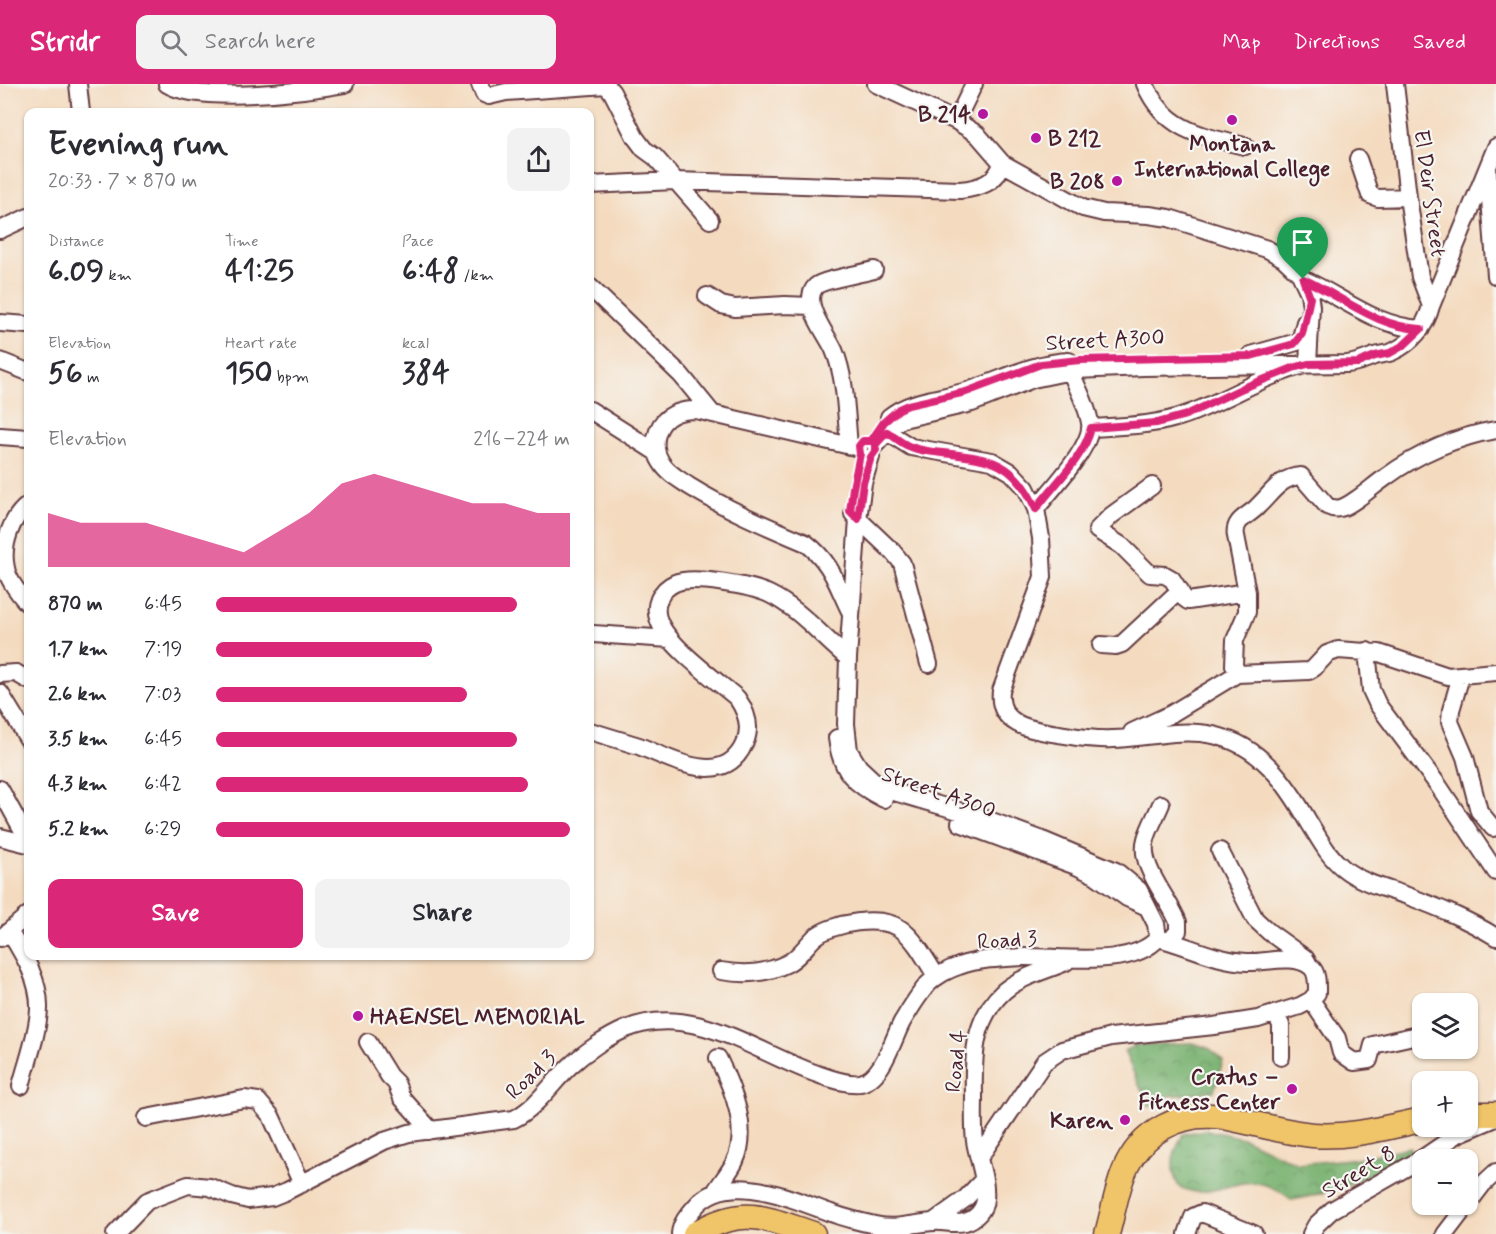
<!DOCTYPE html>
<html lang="en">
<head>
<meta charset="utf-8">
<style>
	body { margin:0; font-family:Mynerve,sans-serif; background:#f2f2f3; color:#2b2b33; height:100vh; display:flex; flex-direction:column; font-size:22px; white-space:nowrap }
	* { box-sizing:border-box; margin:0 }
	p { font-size:20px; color:#7c7c81 }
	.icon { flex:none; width:33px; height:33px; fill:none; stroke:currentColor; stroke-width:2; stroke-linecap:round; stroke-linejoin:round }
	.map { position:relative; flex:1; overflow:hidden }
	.details { position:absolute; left:24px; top:24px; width:570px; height:852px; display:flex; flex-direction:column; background:#fff; border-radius:12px; box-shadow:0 2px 4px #0004 }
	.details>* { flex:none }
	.tools { position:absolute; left:1412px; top:909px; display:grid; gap:12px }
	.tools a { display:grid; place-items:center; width:66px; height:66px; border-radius:12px; background:#fff; box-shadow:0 2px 4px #0004; font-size:30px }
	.pin { position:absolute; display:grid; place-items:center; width:51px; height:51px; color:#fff; margin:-62px -26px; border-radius:50% 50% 50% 0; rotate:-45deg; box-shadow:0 0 6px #0007 }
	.pin .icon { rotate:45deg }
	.round { display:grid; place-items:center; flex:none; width:63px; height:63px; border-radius:12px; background:#f2f2f3 }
	.overview { display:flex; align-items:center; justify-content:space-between; height:102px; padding:0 24px }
	h1 { font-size:33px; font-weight:700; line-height:45px }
	.stats { display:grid; grid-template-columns:repeat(3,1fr); gap:9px; height:102px; padding:6px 24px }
	.stats div { display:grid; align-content:center }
	.stats b { font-size:30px; font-weight:700 }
	.stats small { font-size:16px; font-weight:400 }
	.stats p { font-size:16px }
	.chart { height:168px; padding:12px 24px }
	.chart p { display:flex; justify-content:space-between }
	.chart svg { width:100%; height:108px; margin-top:6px; fill:#db2777; opacity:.7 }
	.button { display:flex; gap:12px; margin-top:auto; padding:12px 24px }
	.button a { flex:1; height:69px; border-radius:12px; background:#db2777; color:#fff; font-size:24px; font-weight:700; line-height:69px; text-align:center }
	.button a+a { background:#f2f2f3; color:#2b2b33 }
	ul { padding:0 24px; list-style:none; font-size:20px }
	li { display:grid; grid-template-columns:96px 72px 1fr; align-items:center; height:45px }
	li i { height:15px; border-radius:8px; background:#db2777 }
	header { display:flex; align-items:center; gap:36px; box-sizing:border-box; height:84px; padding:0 30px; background:#db2777; color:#fff }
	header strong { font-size:28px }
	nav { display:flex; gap:33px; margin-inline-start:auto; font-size:21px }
	.search { width:420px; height:54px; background:#f2f2f3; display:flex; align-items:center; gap:15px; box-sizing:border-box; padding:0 21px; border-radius:12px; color:#7c7c81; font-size:22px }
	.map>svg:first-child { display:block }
	.forest { fill:url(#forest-crowns); stroke:#62684e; stroke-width:1.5 }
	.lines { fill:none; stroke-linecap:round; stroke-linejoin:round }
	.minor-casing { stroke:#643b41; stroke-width:20 }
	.highway-casing { stroke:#643b41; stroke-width:27 }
	.minor { stroke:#fff; stroke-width:16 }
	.highway { stroke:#f0c469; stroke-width:24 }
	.route-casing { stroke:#fff; stroke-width:12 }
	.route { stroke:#db2777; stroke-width:8 }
	.poi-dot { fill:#b5179e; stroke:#f6f6f2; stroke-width:2 }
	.labels { text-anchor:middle; stroke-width:4.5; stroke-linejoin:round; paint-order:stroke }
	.poi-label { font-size:22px; font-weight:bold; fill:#4a1f2b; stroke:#f6f6f2; text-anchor:end }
	.street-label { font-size:22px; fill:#4a1f2b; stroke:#f6f6f2 }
</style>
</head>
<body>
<header>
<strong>Stridr</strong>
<div class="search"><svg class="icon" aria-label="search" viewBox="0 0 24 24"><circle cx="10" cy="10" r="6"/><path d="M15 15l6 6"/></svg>Search here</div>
<nav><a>Map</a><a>Directions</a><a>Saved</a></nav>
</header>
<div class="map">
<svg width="1496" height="1150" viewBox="0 0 1496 1150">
	<defs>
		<pattern id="forest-crowns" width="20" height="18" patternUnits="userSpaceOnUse" patternTransform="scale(1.5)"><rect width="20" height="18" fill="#7ab271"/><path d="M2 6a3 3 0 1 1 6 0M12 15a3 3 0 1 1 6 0" fill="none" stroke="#66905d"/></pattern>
	</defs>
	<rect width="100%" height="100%" fill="#f6f6f2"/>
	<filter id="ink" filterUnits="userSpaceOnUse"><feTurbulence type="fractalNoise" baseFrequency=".0167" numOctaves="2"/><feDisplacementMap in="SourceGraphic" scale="12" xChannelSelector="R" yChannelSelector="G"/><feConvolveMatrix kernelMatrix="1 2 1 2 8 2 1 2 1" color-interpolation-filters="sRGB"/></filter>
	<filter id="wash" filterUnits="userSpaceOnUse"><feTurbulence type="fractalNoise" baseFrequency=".008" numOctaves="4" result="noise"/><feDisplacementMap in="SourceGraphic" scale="24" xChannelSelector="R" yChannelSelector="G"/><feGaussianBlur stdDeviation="1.35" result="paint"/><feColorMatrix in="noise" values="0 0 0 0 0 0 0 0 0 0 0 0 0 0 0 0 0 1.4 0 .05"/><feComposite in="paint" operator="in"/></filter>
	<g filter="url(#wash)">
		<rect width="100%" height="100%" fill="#f4dbc0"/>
		<path class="forest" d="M1193 959 1210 965 1223 977 1214 1007 1168 1012 1149 1023 1124 967 1137 961Z
			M1206 1046 1243 1054 1298 1080 1360 1074 1410 1063 1411 1070C1373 1093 1335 1108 1292 1116 1280 1106 1260 1096 1244 1099 1228 1101 1214 1108 1197 1108 1191 1108 1185 1105 1179 1103 1168 1083 1173 1069 1183 1050Z"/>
	</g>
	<g filter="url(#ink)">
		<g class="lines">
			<g class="minor-casing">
				<path id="minor" d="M78 0 81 28
					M167 0C199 20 307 7 345 0
					M480 0 484 10 489 12 506 8 606 1 612 8 635 53 644 65 655 73 710 136
					M876 0 956 37 977 50 1002 79 1083 124 1104 129 1149 131 1169 134 1267 165 1283 174 1300 190 1309 209 1311 223 1308 280C1264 291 1229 315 1188 330 1156 342 1124 342 1091 344
					M1145 0C1164 46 1201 52 1245 62
					M1395 0 1408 113 1420 193 1431 222
					M956 37 974 0
					M1358 75 1370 111 1378 114 1408 113
					M1488 89 1496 192
					M590 101 675 97 960 106C979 104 997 99 1002 79
					M0 146 28 133
					M1303 195C1343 213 1376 243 1421 245
					M590 203 681 291 712 329
					M707 212 721 221 735 224 785 221 811 222
					M0 239 28 241
					M1251 271 1297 258 1301 254 1305 238
					M0 277 28 288
					M590 326 656 368
					M889 333C911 315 941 315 967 307 1003 296 1030 279 1069 277
					M887 348 911 363 992 377 1011 388 1026 404 1036 425 1041 454 1043 493 1001 607C997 642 1033 646 1059 650 1077 653 1094 656 1113 655 1146 654 1180 644 1213 651 1261 661 1287 700 1310 740 1320 756 1328 772 1343 784 1360 798 1384 804 1405 811 1437 823 1467 835 1496 853
					M0 352 28 354
					M875 361 895 340 903 335 972 319 1033 295 1076 286 1143 283 1347 280C1357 279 1364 276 1374 272 1380 270 1387 270 1392 268 1412 259 1426 242 1431 222L1496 63
					M849 362C846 331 846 294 834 266 827 250 800 218 816 202 823 196 863 189 874 186
					M1152 402 1112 431 1097 446 1122 462 1150 490 1165 491 1172 495 1184 514 1188 517 1247 508V528L1235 556 1234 581 1237 590
					M28 421C11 434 1 462 6 484 8 497 20 511 28 520
					M1036 425C1050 406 1094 362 1090 339 1087 318 1073 298 1067 277
					M853 430 893 468 902 479 929 580
					M1247 508 1236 452C1235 447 1236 442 1239 438 1244 432 1253 428 1258 422 1272 409 1280 393 1301 392L1327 422C1339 428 1347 422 1357 415 1367 408 1376 400 1386 393 1417 370 1458 352 1496 346
					M850 527C836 499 832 479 806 459 766 442 726 425 689 402 679 395 667 389 661 378 655 369 654 357 658 347 664 331 680 326 696 326L859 364
					M593 550 670 555
					M1101 561 1116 562 1122 560 1180 506
					M1367 567 1371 606 1378 621 1438 701 1496 788
					M0 590 16 589 28 596
					M1461 592 1451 626 1450 638 1465 673 1479 727 1493 744
					M0 609 28 655
					M590 647C606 652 623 657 639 662 672 675 725 706 745 658 752 642 746 627 737 614 716 596 668 562 659 537 656 530 656 522 659 515 662 508 668 502 675 499 692 491 752 502 769 510 800 525 822 553 848 574
					M1132 648 1171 630 1237 590 1309 587 1314 584 1327 570 1338 566 1379 569 1448 592 1496 588
					M837 654C841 688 855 701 884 715
					M0 705 28 756
					M1161 720C1156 732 1149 744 1146 755 1138 782 1169 814 1178 838V847L1170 857
					M960 739 1076 782 1095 791 1127 814 1147 823
					M0 753 28 760
					M1220 767 1255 835 1269 848 1305 874 1308 879
					M9 847C23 870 40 896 39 925 38 950 27 978 21 1002
					M1 854 28 831
					M721 887C745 891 766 890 788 879 799 873 805 863 814 854 832 838 882 831 901 845 917 857 926 877 937 893
					M1311 916 1337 954 1341 969 1354 978 1369 976 1373 961 1422 950
					M1276 931 1281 941V973
					M368 958 389 992 396 999 402 1014 427 1042 428 1047
					M146 1034 244 1015 258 1017 271 1032 302 1100
					M979 1074 1044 978 1062 966 1111 953 1214 942 1258 935 1300 922 1311 916 1317 909C1317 901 1318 889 1311 883 1294 869 1266 879 1247 878 1216 877 1187 861 1158 854
					M715 1108C721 1098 730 1088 735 1077 750 1045 732 1003 718 974
					M933 1138 965 1115 984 1095
					M115 1150 147 1117 188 1101 210 1103 232 1112 248 1116 272 1113 287 1107 384 1057 409 1049 514 1035C537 1023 551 1000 570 982 585 968 607 953 626 945 693 917 759 971 820 991 831 995 848 1001 860 999 882 996 893 955 902 938 910 925 918 911 928 900 936 892 949 885 959 882 978 875 1003 874 1022 873 1059 872 1132 885 1158 854L1156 840 1139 806 1116 787 1040 755 989 736 891 707 874 697 859 683 849 667 846 640 848 574 858 435 863 399 871 373
					M680 1150C681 1139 688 1131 695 1123 727 1084 794 1116 831 1129 845 1134 861 1138 875 1141 896 1146 914 1139 934 1138 944 1137 955 1141 965 1138 976 1135 984 1126 985 1115 987 1096 978 1076 975 1057 973 1043 974 1027 974 1012 973 973 973 935 1004 907 1020 893 1047 886 1066 878
					M1187 1150 1193 1133 1202 1129 1254 1150
					M1311 1150 1316 1141 1332 1126 1423 1074 1458 1050 1496 1034
					M1445 1150 1483 1100 1496 1088"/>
			</g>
			<g class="highway-casing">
				<path id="highway" d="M1467 1030H1496
					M695 1150C743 1121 764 1134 813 1150
					M1107 1150C1113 1129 1116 1108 1124 1088 1140 1048 1181 1026 1224 1033 1254 1039 1283 1048 1313 1051 1350 1054 1387 1043 1422 1036"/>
			</g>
			<use href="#minor" class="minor"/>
			<use href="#highway" class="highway"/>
		</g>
	</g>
	<g class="lines" filter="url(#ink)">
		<g class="route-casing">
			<path id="route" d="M1303 195C1343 213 1376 243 1421 245L1404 261 1390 269 1375 272 1358 279 1308 280 1293 284 1243 304 1186 331 1157 339 1091 344C1084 374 1054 400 1036 425 1014 377 992 375 943 369 932 368 921 367 911 363 902 360 895 353 887 348L875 361 876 366 871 373 863 399 858 435 850 427 853 404 860 370 859 362 863 357H871L884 338 899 325 908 321 966 308 1041 280 1080 276 1251 272 1294 260 1302 250 1310 214Z"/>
		</g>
		<use href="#route" class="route"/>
	</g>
	<g class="poi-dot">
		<circle cx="983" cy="30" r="6"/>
		<circle cx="1232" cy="36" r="6"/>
		<circle cx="1036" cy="54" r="6"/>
		<circle cx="1117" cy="97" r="6"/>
		<circle cx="358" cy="932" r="6"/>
		<circle cx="1292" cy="1005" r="6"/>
		<circle cx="1125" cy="1036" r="6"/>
	</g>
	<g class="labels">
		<g class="poi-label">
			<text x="971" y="38">B 214</text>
			<text x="1048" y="62" text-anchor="start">B 212</text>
			<text x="1232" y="67" text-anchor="middle">Montana<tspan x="1232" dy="25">International College</tspan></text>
			<text x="1105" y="105">B 208</text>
			<text x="370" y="940" text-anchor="start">HAENSEL MEMORIAL</text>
			<text x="1280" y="1000">Cratus –<tspan x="1280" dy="25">Fitness Center</tspan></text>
			<text x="1113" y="1044">Karen</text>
		</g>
		<g class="street-label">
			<text transform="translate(1431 109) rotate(82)" y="8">El Deir Street</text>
			<text transform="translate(1105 255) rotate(-3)" y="8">Street A300</text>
			<text transform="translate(939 707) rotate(19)" y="8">Street A300</text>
			<text transform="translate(1007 855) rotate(-4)" y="8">Road 3</text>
			<text transform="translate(955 977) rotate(-84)" y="8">Road 4</text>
			<text transform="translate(530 990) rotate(-44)" y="8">Road 3</text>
			<text transform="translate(1358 1087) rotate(-31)" y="8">Street 8</text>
		</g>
	</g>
</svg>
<div class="tools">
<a><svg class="icon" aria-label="layers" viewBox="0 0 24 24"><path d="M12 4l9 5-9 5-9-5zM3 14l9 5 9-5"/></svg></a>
<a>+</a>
<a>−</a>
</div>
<div class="pin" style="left:1303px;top:195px;background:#1e9e55"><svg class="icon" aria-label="arrive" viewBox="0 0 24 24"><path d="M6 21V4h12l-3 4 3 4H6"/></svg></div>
<section class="details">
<div class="overview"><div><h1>Evening run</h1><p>20:33 · 7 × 870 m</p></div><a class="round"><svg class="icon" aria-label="share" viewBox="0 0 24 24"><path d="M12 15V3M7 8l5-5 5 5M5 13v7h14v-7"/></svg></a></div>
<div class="stats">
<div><p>Distance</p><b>6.09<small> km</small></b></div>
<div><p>Time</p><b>41:25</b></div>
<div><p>Pace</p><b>6:48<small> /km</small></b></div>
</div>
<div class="stats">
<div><p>Elevation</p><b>56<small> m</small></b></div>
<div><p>Heart rate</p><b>150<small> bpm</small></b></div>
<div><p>kcal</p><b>384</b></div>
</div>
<div class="chart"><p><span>Elevation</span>216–224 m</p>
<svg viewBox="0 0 160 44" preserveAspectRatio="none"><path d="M0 44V22L10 26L20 26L30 26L40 30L50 34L60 38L70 30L80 22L90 10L100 6L110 10L120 14L130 18L140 18L150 22L160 22V44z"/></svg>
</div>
<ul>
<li><b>870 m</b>6:45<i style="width:85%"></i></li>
<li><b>1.7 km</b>7:19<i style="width:61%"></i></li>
<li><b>2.6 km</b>7:03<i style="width:71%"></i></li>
<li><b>3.5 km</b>6:45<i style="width:85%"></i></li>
<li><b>4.3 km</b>6:42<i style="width:88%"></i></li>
<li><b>5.2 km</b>6:29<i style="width:100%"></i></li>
</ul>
<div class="button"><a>Save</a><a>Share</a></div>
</section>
</div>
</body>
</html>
